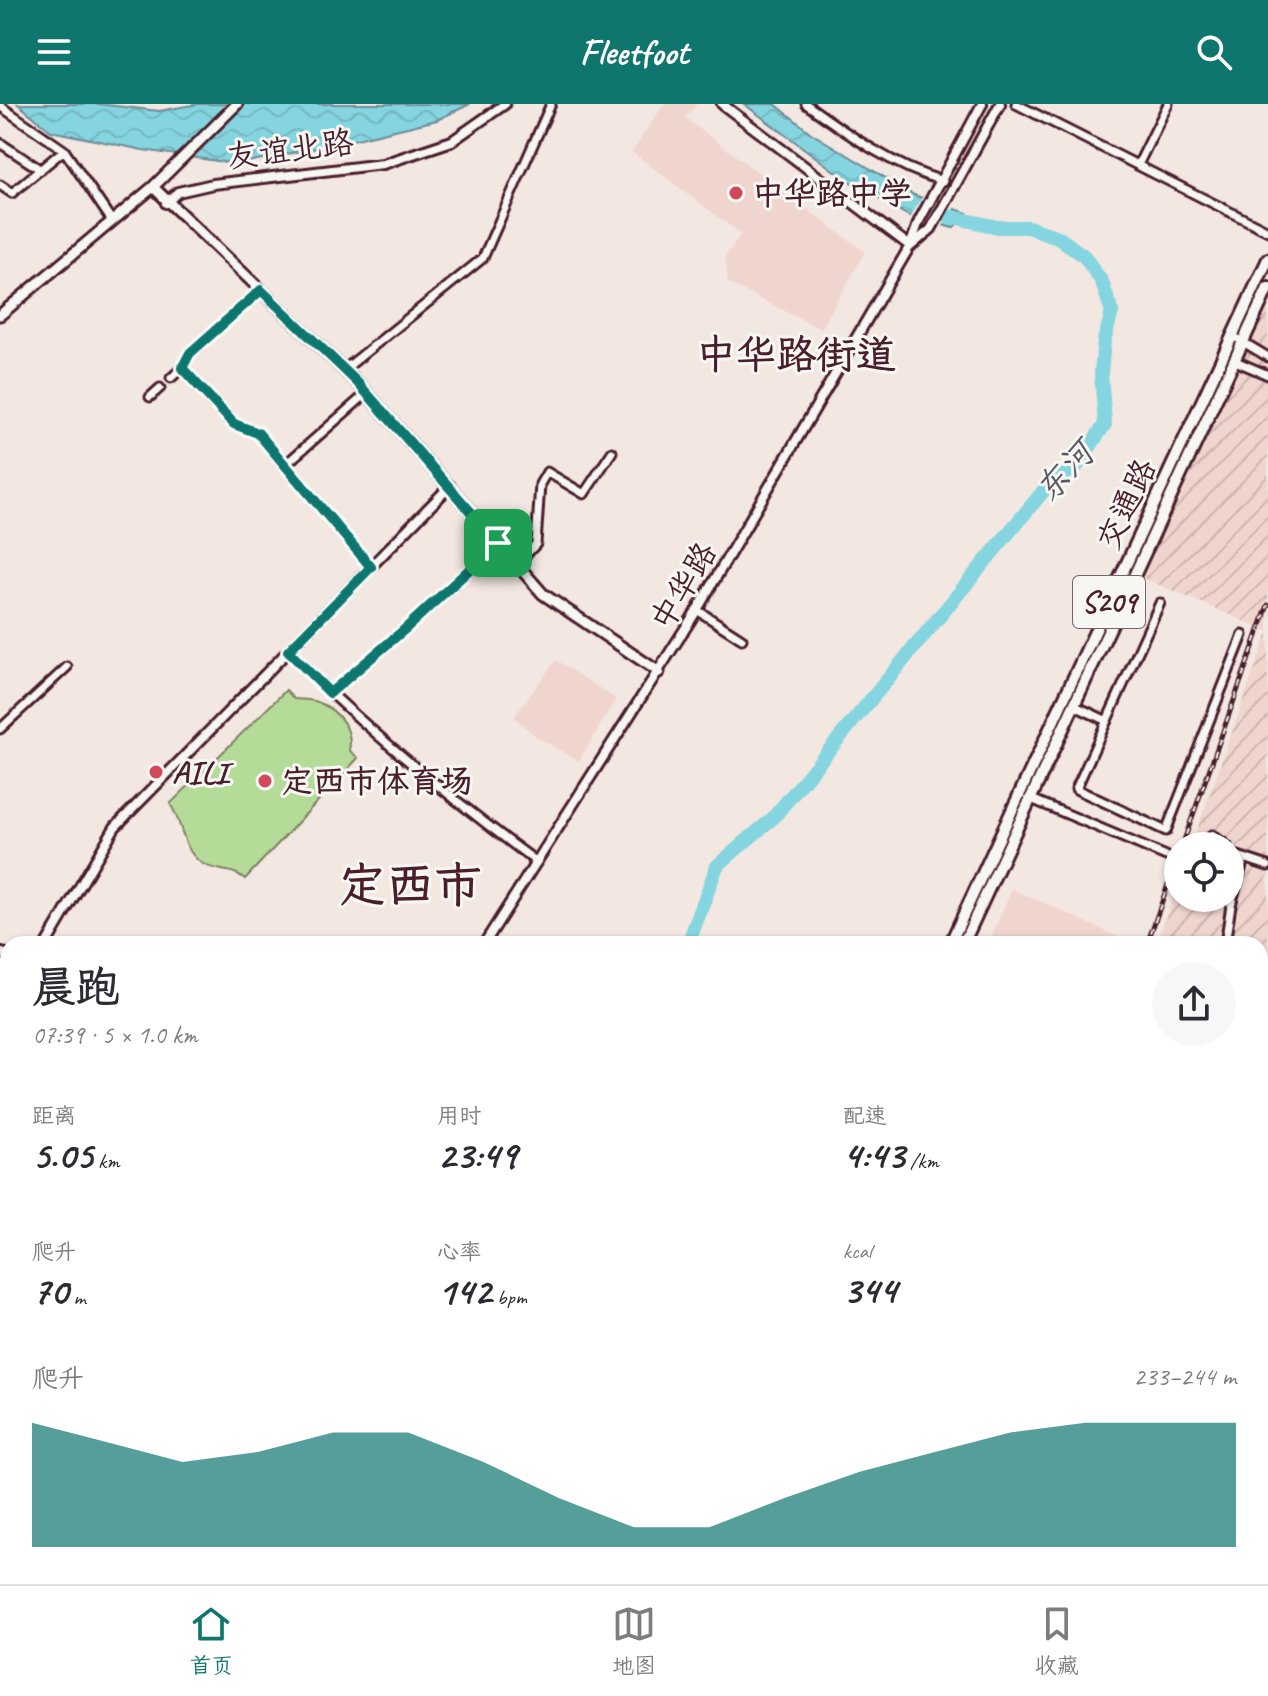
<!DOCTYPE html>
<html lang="zh">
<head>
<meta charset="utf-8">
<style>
	body { margin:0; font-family:Caveat,"LXGW WenKai TC",sans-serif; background:#f7f7f7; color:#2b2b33; height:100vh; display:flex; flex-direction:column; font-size:30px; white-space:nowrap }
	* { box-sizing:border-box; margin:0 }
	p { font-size:26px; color:#7c7c81 }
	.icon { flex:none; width:44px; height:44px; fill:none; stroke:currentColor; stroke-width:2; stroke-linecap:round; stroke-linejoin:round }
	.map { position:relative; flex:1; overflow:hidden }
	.sheet { position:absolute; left:0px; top:832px; width:1268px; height:648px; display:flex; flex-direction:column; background:#fff; border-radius:24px 24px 0 0; box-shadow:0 2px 6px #0004 }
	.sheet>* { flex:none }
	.controls { position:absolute; left:1164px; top:728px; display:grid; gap:16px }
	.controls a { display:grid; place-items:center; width:80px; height:80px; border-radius:50%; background:#fff; box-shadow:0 2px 6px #0004; font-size:40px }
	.pin { position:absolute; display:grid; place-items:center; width:68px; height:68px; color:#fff; margin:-34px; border-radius:16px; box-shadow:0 4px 12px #0006 }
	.round { display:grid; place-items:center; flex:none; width:84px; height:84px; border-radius:42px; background:#f7f7f7 }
	.head { display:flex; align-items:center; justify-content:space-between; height:136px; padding:0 32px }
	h1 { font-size:44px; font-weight:600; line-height:60px }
	.metrics { display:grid; grid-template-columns:repeat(3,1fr); gap:12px; height:136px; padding:8px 32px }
	.metrics div { display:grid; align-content:center }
	.metrics b { font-size:40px; font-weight:600 }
	.metrics small { font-size:22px; font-weight:400 }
	.metrics p { font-size:22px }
	.chart { height:224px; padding:16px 32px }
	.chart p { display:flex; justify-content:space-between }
	.chart svg { width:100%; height:144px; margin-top:8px; fill:#0f766e; opacity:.7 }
	header { display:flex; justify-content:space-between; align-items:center; height:104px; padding:0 32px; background:#0f766e; color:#fff; font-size:36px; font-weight:600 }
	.menu { display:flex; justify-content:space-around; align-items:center; height:112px; border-top:2px solid #e1e1e2; background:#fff; font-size:22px; color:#7c7c81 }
	.menu a { display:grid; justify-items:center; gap:4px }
	.menu .current { color:#0f766e }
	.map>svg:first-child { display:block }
	.built { fill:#efd5cd }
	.industrial { fill:url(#industrial-furrows) }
	.grass { fill:#b4dc98; stroke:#7f7e62; stroke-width:2 }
	.water { fill:url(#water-waves); stroke:#6d8c97; stroke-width:2 }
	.pier { fill:#f3e7e1 }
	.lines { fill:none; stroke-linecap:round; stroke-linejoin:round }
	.river { stroke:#84d5df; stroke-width:14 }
	.minor-tunnel { stroke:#d1bfbd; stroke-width:7; stroke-dasharray:7 3.5; stroke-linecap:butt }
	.minor-casing { stroke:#4a1f2b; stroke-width:13 }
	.tertiary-casing { stroke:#4a1f2b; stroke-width:14 }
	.secondary-casing { stroke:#4a1f2b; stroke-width:15 }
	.primary-casing { stroke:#4a1f2b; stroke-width:16 }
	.trunk-casing { stroke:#4a1f2b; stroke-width:17 }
	.minor { stroke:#f6f6f2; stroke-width:7 }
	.tertiary { stroke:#f6f6f2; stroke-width:8 }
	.secondary { stroke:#f6f6f2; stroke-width:9 }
	.primary { stroke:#f6f6f2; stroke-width:10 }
	.trunk { stroke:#f6f6f2; stroke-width:11 }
	.rail-casing { stroke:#4a1f2b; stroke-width:5 }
	.rail { stroke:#f6f6f2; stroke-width:2; stroke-dasharray:6; stroke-linecap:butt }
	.route-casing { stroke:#fff; stroke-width:16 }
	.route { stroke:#0f766e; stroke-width:10 }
	.poi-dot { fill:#d1495b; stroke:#f6f6f2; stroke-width:3 }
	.labels { text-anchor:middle; stroke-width:6; stroke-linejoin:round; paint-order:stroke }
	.shield { fill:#f6f6f2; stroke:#7e6067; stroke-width:2 }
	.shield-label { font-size:30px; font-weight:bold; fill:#4a1f2b }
	.street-label { font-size:32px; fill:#4a1f2b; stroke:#f6f6f2 }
	.poi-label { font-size:32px; font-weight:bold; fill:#4a1f2b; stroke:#f6f6f2; text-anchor:start }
	.water-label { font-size:34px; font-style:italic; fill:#5b5661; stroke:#f6f6f2 }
	.district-label { font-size:40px; font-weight:bold; fill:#4a1f2b; stroke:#f6f6f2 }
	.town-label { font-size:48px; font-weight:bold; fill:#4a1f2b; stroke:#f6f6f2 }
</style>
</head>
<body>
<header><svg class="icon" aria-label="menu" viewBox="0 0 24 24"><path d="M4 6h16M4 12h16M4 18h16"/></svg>Fleetfoot<svg class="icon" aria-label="search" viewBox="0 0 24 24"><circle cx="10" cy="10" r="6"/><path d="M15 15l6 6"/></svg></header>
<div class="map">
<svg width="1268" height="1480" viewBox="0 0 1268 1480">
	<defs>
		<pattern id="industrial-furrows" width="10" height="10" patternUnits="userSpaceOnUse" patternTransform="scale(2)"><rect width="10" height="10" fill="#efd5cd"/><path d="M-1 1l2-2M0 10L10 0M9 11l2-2" fill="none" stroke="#ceb6b0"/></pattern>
		<pattern id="water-waves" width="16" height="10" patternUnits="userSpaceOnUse" patternTransform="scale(2)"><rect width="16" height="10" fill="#84d5df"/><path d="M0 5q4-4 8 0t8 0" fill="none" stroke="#74b6c0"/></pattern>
	</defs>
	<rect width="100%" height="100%" fill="#f3e7e1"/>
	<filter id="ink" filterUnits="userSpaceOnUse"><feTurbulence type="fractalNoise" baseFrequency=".0125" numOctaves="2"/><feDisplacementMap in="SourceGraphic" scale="16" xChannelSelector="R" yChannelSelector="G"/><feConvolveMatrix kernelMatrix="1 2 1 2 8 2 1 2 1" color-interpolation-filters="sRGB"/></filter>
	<g filter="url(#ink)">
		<path class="built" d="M664 0H697L685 14 865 148 821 225 728 179 725 153 741 130 632 48Z
			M556 556 616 595 579 657 538 634 514 613Z
			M1012 785 1060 806 1133 840H988Z
			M0 1415 8 1419V1472H46L43 1480H0Z"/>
		<path class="industrial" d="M1268 193V527L1126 467Z
			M1268 528V1211L1260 1217V840H1156L1178 779V794H1230V742H1191Z
			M935 1472H1098L1093 1480H931Z"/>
		<path class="grass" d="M286 586 294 595C302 596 313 595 320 599 338 607 354 626 349 646L358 654 245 775C233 764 216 768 203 760 182 748 183 718 170 700Z"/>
		<path class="water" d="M18 0H98L159 7 198 0H470L437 16 327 42 237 60 143 46 51 27Z
			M744 0H775L811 29 914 91 967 109 953 124 907 111 844 74Z"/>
		<path class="pier" d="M924 90 956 101 941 125 910 114Z"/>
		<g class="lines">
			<path class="river" d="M688 840 717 762 773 714 1045 385 1077 362 1105 320 1101 269 1104 237 1112 208 1102 178 1084 152 1058 133 1028 123H997L944 111"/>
			<path class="minor-tunnel" d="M1166 752 1178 757"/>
			<g class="minor-casing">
				<path id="minor" d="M806 0C849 31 892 62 943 77
					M1016 0 1268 127
					M0 2 64 46 112 117
					M0 39 41 66
					M1138 61 1168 0
					M0 81 12 89 64 46
					M1233 232 1268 253
					M1233 256 1268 271
					M182 264 234 320 258 329 371 463
					M345 265 483 154 551 0
					M171 274 182 264 190 249 261 186
					M150 293 160 284
					M285 361 367 289
					M517 460 536 440 540 380 547 368 584 390 612 348
					M1160 499 1076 685 1166 727 1243 531
					M697 506 742 535
					M288 547C364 624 450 694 537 758
					M330 589 405 525 498 439
					M1073 601 1107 617
					M0 625 67 563
					M1029 694 1166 752
					M1212 731 1227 742
					M1230 752H1238L1268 762
					M1225 840 1231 801 1244 754
					M1260 935 1268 938
					M1260 1062 1268 1037
					M1260 1259 1268 1261
					M1100 1480 1105 1472"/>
			</g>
			<g class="tertiary-casing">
				<path id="tertiary" d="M722 0 910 142
					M166 99 178 88 213 80 383 60 452 37 505 0
					M911 142 931 125 1000 0
					M46 840 115 723 450 382
					M484 840 697 506 910 142 919 117 982 0
					M1260 1212 1268 1207
					M0 1392 8 1397
					M0 1400 8 1405
					M68 1480 73 1472
					M78 1480 82 1472"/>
			</g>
			<g class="secondary-casing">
				<path id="secondary" d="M153 83 357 278 543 490 659 568
					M0 211 153 83 237 0
					M0 849 8 851"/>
			</g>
			<g class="primary-casing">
				<path id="primary" d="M950 840 1268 155
					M963 840 1268 184
					M0 1082 8 1086
					M743 1472 758 1480
					M647 1480 653 1472
					M661 1480 667 1472"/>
			</g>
			<g class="trunk-casing">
				<path id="trunk" d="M1260 1290 1268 1293"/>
			</g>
			<use href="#minor" class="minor"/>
			<use href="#tertiary" class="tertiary"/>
			<use href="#secondary" class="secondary"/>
			<use href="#primary" class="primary"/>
			<use href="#trunk" class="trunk"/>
			<g class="rail-casing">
				<path id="rail" d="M1182 742 1268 501
					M1147 840 1178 752
					M917 1480 921 1472"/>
			</g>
			<use href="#rail" class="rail"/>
		</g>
	</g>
	<g class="lines" filter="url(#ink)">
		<g class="route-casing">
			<path id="route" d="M261 186 357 278 498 439 405 525 330 589 288 547 371 463 258 329 234 320 182 264 190 249Z"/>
		</g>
		<use href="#route" class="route"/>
	</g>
	<g class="poi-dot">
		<circle cx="736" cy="89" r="8"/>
		<circle cx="156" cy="668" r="8"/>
		<circle cx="265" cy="677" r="8"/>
	</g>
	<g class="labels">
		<rect class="shield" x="1073" y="472" width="72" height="52" rx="6"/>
		<g class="shield-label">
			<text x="1109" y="508">S209</text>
		</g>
		<g class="street-label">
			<text transform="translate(290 45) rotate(-7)" y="11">友谊北路</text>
			<text transform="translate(1126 400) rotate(-65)" y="11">交通路</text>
			<text transform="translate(683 482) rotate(-59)" y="11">中华路</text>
		</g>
		<g class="poi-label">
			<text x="752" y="100">中华路中学</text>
			<text x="172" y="679">AILI</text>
			<text x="281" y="688">定西市体育场</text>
		</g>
		<g class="water-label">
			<text transform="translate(1064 367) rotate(-47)" y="12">东河</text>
		</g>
		<g class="district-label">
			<text x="796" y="264">中华路街道</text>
		</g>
		<g class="town-label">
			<text x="410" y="797">定西市</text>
		</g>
	</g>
</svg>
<div class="controls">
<a><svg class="icon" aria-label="locate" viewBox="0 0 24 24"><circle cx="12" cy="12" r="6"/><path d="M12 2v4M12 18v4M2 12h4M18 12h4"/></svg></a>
</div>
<div class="pin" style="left:498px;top:439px;background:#1e9e55"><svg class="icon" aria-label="arrive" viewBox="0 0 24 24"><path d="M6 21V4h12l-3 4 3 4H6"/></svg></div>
<section class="sheet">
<div class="head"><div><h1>晨跑</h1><p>07:39 · 5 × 1.0 km</p></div><a class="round"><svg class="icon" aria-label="share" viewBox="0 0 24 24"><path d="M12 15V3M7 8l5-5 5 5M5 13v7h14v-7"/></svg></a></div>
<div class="metrics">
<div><p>距离</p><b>5.05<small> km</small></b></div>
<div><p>用时</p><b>23:49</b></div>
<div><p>配速</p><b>4:43<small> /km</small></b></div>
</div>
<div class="metrics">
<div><p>爬升</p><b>70<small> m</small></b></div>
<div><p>心率</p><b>142<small> bpm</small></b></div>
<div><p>kcal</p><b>344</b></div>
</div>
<div class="chart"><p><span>爬升</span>233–244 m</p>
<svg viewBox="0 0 160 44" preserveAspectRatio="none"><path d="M0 44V6L10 12L20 18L30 15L40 9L50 9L60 18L70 29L80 38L90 38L100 29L110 21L120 15L130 9L140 6L150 6L160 6V44z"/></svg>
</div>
</section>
</div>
<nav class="menu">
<a class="current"><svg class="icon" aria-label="home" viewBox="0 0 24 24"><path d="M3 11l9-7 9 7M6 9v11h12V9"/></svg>首页</a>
<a><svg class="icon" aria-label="map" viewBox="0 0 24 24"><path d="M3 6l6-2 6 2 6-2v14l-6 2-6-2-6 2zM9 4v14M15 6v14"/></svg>地图</a>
<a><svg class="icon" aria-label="saved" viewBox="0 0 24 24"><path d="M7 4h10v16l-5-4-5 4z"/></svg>收藏</a>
</nav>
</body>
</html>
